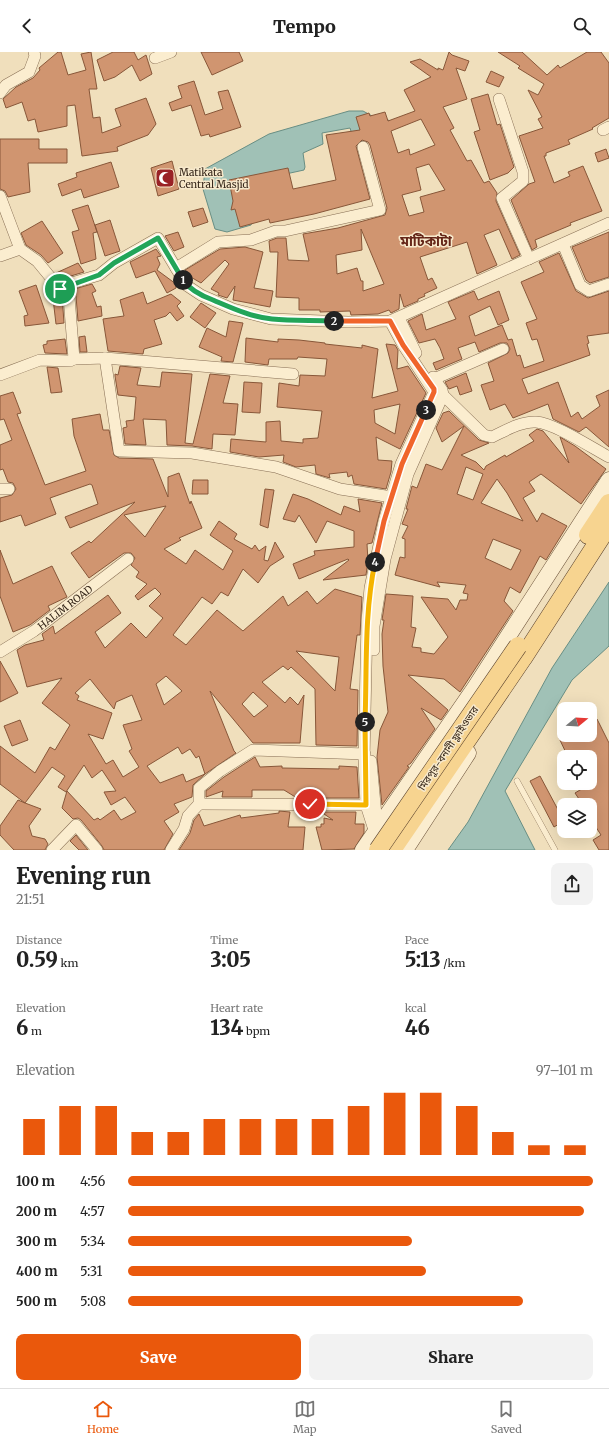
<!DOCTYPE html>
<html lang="en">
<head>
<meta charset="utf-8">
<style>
	body { margin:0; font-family:Merriweather,"Noto Sans Bengali",serif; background:#f2f2f2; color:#222; height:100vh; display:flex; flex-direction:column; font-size:15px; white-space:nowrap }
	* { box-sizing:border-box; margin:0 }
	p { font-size:13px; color:#767676 }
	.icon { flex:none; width:22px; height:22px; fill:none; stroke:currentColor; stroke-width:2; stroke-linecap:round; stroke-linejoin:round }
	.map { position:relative; height:798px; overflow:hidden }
	.sheet { display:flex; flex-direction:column; background:#fff; flex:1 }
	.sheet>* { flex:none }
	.needle { width:26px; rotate:72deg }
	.tools { position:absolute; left:557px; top:650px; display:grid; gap:8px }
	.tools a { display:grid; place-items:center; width:40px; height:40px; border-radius:8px; background:#fff; box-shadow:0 4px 16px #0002; font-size:20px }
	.pin { position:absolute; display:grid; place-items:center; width:34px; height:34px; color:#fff; margin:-17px; border:2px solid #fff; border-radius:50%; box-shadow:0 1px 4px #0007 }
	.km { position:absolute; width:20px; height:20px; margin:-10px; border-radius:50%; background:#222; color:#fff; font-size:11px; line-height:20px; text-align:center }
	.round { display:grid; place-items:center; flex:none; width:42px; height:42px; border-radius:8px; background:#f2f2f2 }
	.summary { display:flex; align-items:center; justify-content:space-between; height:68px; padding:0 16px }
	h1 { font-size:22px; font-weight:800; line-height:30px }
	.figures { display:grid; grid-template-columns:repeat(3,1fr); gap:6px; height:68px; padding:4px 16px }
	.figures div { display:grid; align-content:center }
	.figures b { font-size:20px; font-weight:800 }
	.figures small { font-size:11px; font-weight:400 }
	.figures p { font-size:11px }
	.chart { height:112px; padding:8px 16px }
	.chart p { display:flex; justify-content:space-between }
	.chart svg { width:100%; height:72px; margin-top:4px; stroke:#ea580c; stroke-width:6 }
	.cta { display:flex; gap:8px; margin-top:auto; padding:8px 16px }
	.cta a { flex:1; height:46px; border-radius:8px; background:#ea580c; color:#fff; font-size:16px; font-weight:800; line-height:46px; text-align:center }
	.cta a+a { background:#f2f2f2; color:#222 }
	ul { padding:0 16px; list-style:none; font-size:13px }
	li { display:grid; grid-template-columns:64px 48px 1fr; align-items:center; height:30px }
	li i { height:10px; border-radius:5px; background:#ea580c }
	header { display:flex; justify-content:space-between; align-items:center; height:52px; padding:0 16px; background:#fff; font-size:18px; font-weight:800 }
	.tab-bar { display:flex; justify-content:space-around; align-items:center; height:56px; border-top:1px solid #e0e0e0; background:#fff; font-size:11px; color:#767676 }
	.tab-bar a { display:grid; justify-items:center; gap:2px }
	.tab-bar .on { color:#ea580c }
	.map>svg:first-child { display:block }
	.water { fill:#a0c1b6; stroke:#688e84 }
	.building { fill:#d09570; stroke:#885739; fill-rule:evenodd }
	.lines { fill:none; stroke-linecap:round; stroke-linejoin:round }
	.lane-casing { stroke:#886f55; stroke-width:6 }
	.street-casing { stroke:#886f55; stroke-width:12 }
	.secondary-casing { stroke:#6a5038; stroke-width:17 }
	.primary-casing { stroke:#553d2a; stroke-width:19 }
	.lane { stroke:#fbedcf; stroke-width:5.5 }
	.street { stroke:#fbedcf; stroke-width:11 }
	.secondary { stroke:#fbedcf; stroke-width:16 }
	.primary { stroke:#f7d490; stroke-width:18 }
	.primary-bridge-casing { stroke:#553d2a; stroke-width:19; stroke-linecap:butt }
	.primary-bridge { stroke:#f7d490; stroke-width:18 }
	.split-1-casing { stroke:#fff; stroke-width:8 }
	.split-2-casing { stroke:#fff; stroke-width:8 }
	.split-3-casing { stroke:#fff; stroke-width:8 }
	.split-4-casing { stroke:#fff; stroke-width:8 }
	.split-5-casing { stroke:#fff; stroke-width:8 }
	.split-6-casing { stroke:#fff; stroke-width:8 }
	.split-1 { stroke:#22a559; stroke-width:5 }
	.split-2 { stroke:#22a559; stroke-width:5 }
	.split-3 { stroke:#f0652b; stroke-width:5 }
	.split-4 { stroke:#f0652b; stroke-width:5 }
	.split-5 { stroke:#f5b400; stroke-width:5 }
	.split-6 { stroke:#f5b400; stroke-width:5 }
	.labels { text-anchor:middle; stroke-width:3; stroke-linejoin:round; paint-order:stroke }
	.poi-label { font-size:10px; fill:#36271a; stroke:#f7e9cc; text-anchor:start }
	.street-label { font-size:10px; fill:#36271a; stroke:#f7e9cc }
	.district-label { font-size:14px; font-weight:bold; fill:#652618; stroke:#f7e9cc }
</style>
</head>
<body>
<header><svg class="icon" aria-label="back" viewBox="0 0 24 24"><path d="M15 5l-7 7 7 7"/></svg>Tempo<svg class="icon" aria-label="search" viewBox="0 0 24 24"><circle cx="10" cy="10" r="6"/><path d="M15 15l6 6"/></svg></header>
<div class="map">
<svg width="609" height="798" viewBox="0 0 609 798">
	<rect width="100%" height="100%" fill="#f0dfbc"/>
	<path class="water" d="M349 59H363L374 65 387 67 393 72 362 88 361 91 355 92 350 76 322 81 323 92 303 101 305 115 304 118 272 125 251 173 227 180 215 177 203 137 205 117 269 82Z
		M609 530V594L572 628 505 739 535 798H448L468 770 552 616Z"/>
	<path class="building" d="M58 0H61L68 23 86 18 81 2 91 0 97 37H89L93 66 100 65 102 81 121 74 115 57 146 46 156 72 148 83 117 95 118 99 82 104 75 53 67 54V74L38 80 35 67 28 69 22 50 6 56 3 47 16 35 33 26 40 18 39 16Z
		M113 0H134L138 8 146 3 152 22 140 29 132 13 115 25 104 29 97 8Z
		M201 0H239L243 9 212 23Z
		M449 0 452 3 469 9 465 19 456 16 467 47 443 55 454 76 450 78 467 109 471 108 484 131 489 129 497 141 496 149 520 203 512 207 499 177 484 183 497 213 477 222 467 190 420 205 428 228 432 226 437 236 424 242 425 244 418 247V249L404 255 400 242 399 257 391 261 389 258 378 262 351 263 350 259 320 260V258H299V246L276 245 278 200H270L269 189 277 186H286L288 208 309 209 303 182 338 176 385 163 387 156 370 93 368 90 362 88 356 94 370 147 314 162 270 171 269 167 240 175 235 157 231 158 233 149 229 128 288 116 293 137 336 128 326 83 360 78 356 65 369 61 370 64 385 60 388 69 415 59 404 38 431 25 410 10 420 7 438 18V16L443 18ZM421 67 435 93 410 103 409 97 398 101 391 79ZM429 112 445 138 420 145 424 160 409 164 402 143 421 138 416 116ZM361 177 384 232 363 239V229H361L357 216 337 222 336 203 362 198Z
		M498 0H522L547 23 558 13 560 16 587 0H601L609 11V66L592 76 593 77 568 88 570 92 546 101V104H544L554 131 570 124 568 120 583 114 602 159 570 171 571 173 535 188 537 195 532 198 511 148 529 132 535 130 519 84 543 76 538 67 542 65 528 38 538 43 544 32 518 16 520 14Z
		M491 19 504 25 499 35 486 30Z
		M194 29 205 63 223 57 218 40 228 38 241 75 210 85 209 82 201 84 191 53 172 59 169 51 182 46 178 34Z
		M488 42 497 73 500 72 514 115 508 121 490 128 474 80 480 78 471 47Z
		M0 87H39V97H67V111H28L30 140 8 145 5 139 0 137Z
		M606 97 609 106 598 110 595 101Z
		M172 109 179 137 158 144 151 116Z
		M111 110 119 135 84 146 81 137 62 144 58 132 77 125 76 121Z
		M88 153 97 180 93 181 96 207 81 212 72 180 79 178 72 158Z
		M203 156 208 170 193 175 188 160Z
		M110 168 120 199 105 204 95 173Z
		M42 169 63 201 48 211 41 203 26 193 21 181Z
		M178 180 184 195 174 199 165 184Z
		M609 180V225L590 231 586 228 572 195Z
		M245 195 263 200 254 236 273 239 270 255 233 248 235 234 227 246 218 243 219 241 211 237 229 212 225 208 201 231 189 224 185 218 220 197Z
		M156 197 161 204 157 205 160 212 157 218 176 232V236L167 241 155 219 136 226 130 210Z
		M559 201 576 239 588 246 609 239V281L587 284 589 291 587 292 590 303 522 327 528 342 558 330 571 365 578 360 582 367 600 354 596 344 609 338V395L586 375 579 380 553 367 548 352 513 366 505 352 490 358 481 333 494 329 488 311 508 301 510 297 507 291H500L479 300 475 290 458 296 462 307 436 318 433 311 444 307 440 296 435 287 419 291 408 269 422 262 426 278 456 267 448 250 474 239 478 248 499 239 509 268 498 273 490 254 469 264 475 284 502 273 508 288 512 287 517 304 520 303 524 316 544 309 537 287 532 288 526 271 537 267 521 230 544 220 539 210Z
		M78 211 84 220 61 227 56 221Z
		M92 232 96 239 92 241 97 255 101 254 102 264 78 269 76 244 71 238Z
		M36 233 49 271 25 274 24 264 28 263 19 239Z
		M52 238 57 243H62L64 271 56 272Z
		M143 240 147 252 171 242 181 250 177 254 184 264 177 269 170 260 166 264 154 268 162 292 144 297 143 302 108 299 103 267 124 264 120 248Z
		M201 251 216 261 205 276 190 265Z
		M229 269 243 271 233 310 221 309 222 305 199 295 207 276 226 285Z
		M85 284 87 300H80L79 285Z
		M246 286 278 290V287L299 288 325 291V292L362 296V293L378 297 372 346 398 339 386 292 395 293 398 298 397 317 408 314 426 341 400 397 376 385 378 408 392 409 391 420 386 437 354 432 352 423 348 425 347 420 329 422 330 426 316 422 315 413 296 415 283 410 284 403 259 405 230 400 231 387 266 390V370L280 369 281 389 303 391V387L318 386 322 359 277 355 279 331 299 334 300 323 325 324 327 307 298 305 297 307H269L268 313 245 310ZM400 352 395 382 375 371 374 358Z
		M65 287 67 302 45 301 43 293 47 292V289Z
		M120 314 141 316 137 333 160 335 162 320 192 322 185 391 193 392 210 322 230 324 223 351 238 352 235 383 213 382 212 397 192 394 167 393 166 368 143 367 146 393 125 392 123 376 127 375 126 369 134 368 136 345 118 343 115 324V322L118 323Z
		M47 315 58 316 62 340 51 341Z
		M466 321 472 339 460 343 457 334 449 337 445 330Z
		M244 330 262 331 260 361 242 360Z
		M13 340 21 361 17 362 45 433 86 419 74 384 72 367 100 362 103 378H109L114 403 119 406 153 407 168 445V425L179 421 190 452 191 449 202 476 179 486 181 488 164 497 186 512 195 498 223 518 233 499 210 483 219 469 237 482 234 487 252 497 255 493 259 499 266 494 264 508 268 509 275 490 284 505 270 514 258 531 243 517 228 544 221 540 212 552 202 545 173 583 186 593 217 558 243 579 283 544 288 554 307 539 317 552 335 537 362 545 360 583H357L350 637 358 638 357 694 316 693 315 637 291 615 288 618 283 614 262 630 285 651 290 645 298 653 304 643 300 691H253L210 639 234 699 236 701 205 722 199 704 196 706 190 697 182 702 178 695 147 714 160 731 183 722 186 730 205 722 193 733 192 745 174 752 179 760 164 769 173 782 164 798H104L102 794 81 768 78 766 73 767 62 756 67 739 94 768 98 766 100 768 114 758 121 768 136 760 125 745 111 753 104 740 116 739 102 718 92 726 84 713 66 740 58 735 65 724 52 715 25 751 41 757 29 774 32 784 45 787 48 792 45 798H14L0 783V774L18 748 25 751 0 732V694L35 721 50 695 55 698 70 673 42 651 62 626 27 635 17 598 25 593 44 588 42 582 53 574 55 582 108 543 121 561 95 580 105 596 131 571 146 586 163 566 149 554 161 542 155 536 138 548 135 544 147 532 136 525 139 520 131 513 135 506 131 501H124L89 526 71 501 89 489 91 491 135 450 70 476 65 465 98 452 92 433 90 432 50 446 56 462 25 474 21 463 0 470V446L12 443 16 437 13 431 8 430 3 417 0 418V393L12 388 4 367 0 368V344ZM166 454 145 485 124 463ZM296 599 339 605 335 639ZM166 624 182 639 164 653 156 632ZM90 627 114 657 116 650 132 643 142 668 123 673 132 697 129 699 139 715 123 725 113 708 106 712 88 682 103 687 112 661 77 648 79 644 75 641ZM253 640 268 654 254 665 242 652Z
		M449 359 479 388 489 391 461 403 476 410 484 418 486 414 505 403 506 405 534 389 529 383 537 377 543 379 569 411 560 385 575 394 606 417 581 452 541 422 529 430 535 439 523 446 537 470 542 461 567 474 546 508 540 504 520 541 510 535 504 549 513 559 460 640 444 627 408 623 448 658 441 668 421 656 435 677 411 711 407 714 409 715 382 753 377 705 380 678 388 660 383 614 382 582 384 568H382L386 542 413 544 411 575 416 576 412 595 421 596V600L434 602 448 585 421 545 448 547 456 558 460 548H467L468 542 463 541 466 533 437 530 440 535 395 523 400 505 405 506V487L402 486 408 474 402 472 408 457H406L412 434 417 436 426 412 442 418 464 374 442 390 436 376 443 361ZM466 415 483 422 473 448 457 442ZM497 427 507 441 523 469 481 451ZM493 487 521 498 511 518 485 506Z
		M193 428H208V442H192Z
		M265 437 274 438 268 476 260 473Z
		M293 442 308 447 341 463 344 454 360 460 358 447 382 451 372 491 367 492 368 509 366 523 323 528 349 508 348 507 299 527 293 512 315 503 314 499 354 495V479L327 469 316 491 299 463 295 470 283 467Z
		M0 498 13 532 52 514 67 545 48 554 50 558 30 573 13 580 0 544Z
		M0 609 18 641 0 650Z
		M597 667 609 691V798H599L593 788 601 783 590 766V753H583L575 741 590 732V705H568L559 686 566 683H590V671Z
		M20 668 28 688 12 694 4 674Z
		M255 705 260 715 282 714V716L339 717V714L357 715 359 746H297L284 738H252V745H222L223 739 206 745V739L224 725Z
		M540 724 564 769 554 775 530 729Z
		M279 759 290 760 288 775H305L303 798H179L190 781 194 768 199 762 204 774 240 763 241 766 279 761Z
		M324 760H356L355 772H364V781L354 797 322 798 316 775H321V772H324V766L333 768 324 762Z
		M76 783 88 798H79L70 789Z"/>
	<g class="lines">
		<g class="lane-casing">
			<path id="lane" d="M517 729 555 798"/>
		</g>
		<g class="street-casing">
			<g id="street">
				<path d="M155 6 171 0"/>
				<path d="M0 41 6 33 29 20 35 4 34 0"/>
				<path d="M499 47 523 120V129L502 146 529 207"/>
				<path d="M603 78 609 75"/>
				<path d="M0 144 20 197 37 209 60 237 65 233 99 223 114 211 158 186 186 233 201 243 233 257 271 267 348 270 390 269 609 171"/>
				<path d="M563 192 580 233 589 239 609 232"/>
				<path d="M0 204 20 197"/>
				<path d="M176 216 218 190 251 188 276 179H285L380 158 363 95"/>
				<path d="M69 245 74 307 105 306 119 399 192 401 276 415 340 437 392 445"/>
				<path d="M399 266 416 301"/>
				<path d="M105 306 293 322"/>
				<path d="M0 323 40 308 70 309 74 307"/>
				<path d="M434 327 503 297"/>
				<path d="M443 343 484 383 492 385C505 379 521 369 536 370 554 371 592 396 609 405"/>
				<path d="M0 437H9"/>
				<path d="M374 598V574L385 507 408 422 443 343 442 338 433 325"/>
				<path id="s1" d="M0 600 34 579 128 507"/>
				<path d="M371 709 376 763 380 771"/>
				<path d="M199 752 366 753"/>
				<path d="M376 784 366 753 364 707 367 569 370 536 384 469 401 412 434 340 403 293 390 269"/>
				<path d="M52 798 76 773 97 798"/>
				<path d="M171 798 184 777 188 764 199 752V736L220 719 253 698 365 702"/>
			</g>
		</g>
		<g class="secondary-casing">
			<path id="secondary" d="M363 798 474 637 609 428
				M405 798 468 701"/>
		</g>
		<g class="primary-casing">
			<path id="primary" d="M588 483 609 451
				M392 798 523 606 609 473"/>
		</g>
		<use href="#lane" class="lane"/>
		<use href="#street" class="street"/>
		<use href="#secondary" class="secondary"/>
		<use href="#primary" class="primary"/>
		<g class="primary-bridge-casing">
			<path id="primary-bridge" d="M378 798 518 594"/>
		</g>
		<use href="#primary-bridge" class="primary-bridge"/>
	</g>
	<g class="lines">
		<g class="split-1-casing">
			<path id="split-1" d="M60 237 99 223 114 211 158 186 183 228"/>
		</g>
		<g class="split-2-casing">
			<path id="split-2" d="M183 228C190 238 202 244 213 248 232 256 251 265 272 267 292 269 313 268 334 269"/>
		</g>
		<g class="split-3-casing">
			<path id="split-3" d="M334 269H390L403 293 434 337V340L426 358"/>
		</g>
		<g class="split-4-casing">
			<path id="split-4" d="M375 510 384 469 402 412 426 358"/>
		</g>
		<g class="split-5-casing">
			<path id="split-5" d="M365 670C367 617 364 563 375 510"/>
		</g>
		<g class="split-6-casing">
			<path id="split-6" d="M310 752 366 753 365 670"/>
		</g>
		<use href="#split-1" class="split-1"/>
		<use href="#split-2" class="split-2"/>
		<use href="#split-3" class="split-3"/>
		<use href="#split-4" class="split-4"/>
		<use href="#split-5" class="split-5"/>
		<use href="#split-6" class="split-6"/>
	</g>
	<defs>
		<g id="mosque-square" transform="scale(1)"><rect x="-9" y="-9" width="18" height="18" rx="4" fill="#9a2226" stroke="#f7e9cc"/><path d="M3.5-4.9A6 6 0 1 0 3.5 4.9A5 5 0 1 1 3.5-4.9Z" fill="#fff"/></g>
	</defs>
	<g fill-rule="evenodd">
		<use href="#mosque-square" x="165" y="126"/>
	</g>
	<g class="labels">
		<g class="poi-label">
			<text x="179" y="124">Matikata<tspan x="179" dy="12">Central Masjid</tspan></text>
		</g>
		<g class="street-label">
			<text dy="4" stroke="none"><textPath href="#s1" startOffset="79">HALIM ROAD</textPath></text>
			<text transform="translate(448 696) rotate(-56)" y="4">মিরপুর-বনানী ফ্লাইওভার</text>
		</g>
		<g class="district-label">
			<text x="426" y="194">মাটিকাটা</text>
		</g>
	</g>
</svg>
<div class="tools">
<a><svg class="needle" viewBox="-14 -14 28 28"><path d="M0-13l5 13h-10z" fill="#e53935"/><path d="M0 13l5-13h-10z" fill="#767676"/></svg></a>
<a><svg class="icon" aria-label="locate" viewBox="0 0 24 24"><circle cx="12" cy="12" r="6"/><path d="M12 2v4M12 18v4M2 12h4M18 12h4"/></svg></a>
<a><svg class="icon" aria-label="layers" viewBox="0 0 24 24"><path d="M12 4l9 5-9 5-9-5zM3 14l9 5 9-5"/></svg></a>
</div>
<div class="pin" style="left:60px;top:237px;background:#1e9e55"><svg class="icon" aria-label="arrive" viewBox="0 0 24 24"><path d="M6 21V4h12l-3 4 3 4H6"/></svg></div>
<div class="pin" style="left:310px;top:752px;background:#d93025"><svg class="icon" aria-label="check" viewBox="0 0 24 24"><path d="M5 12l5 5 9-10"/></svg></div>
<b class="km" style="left:183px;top:228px">1</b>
<b class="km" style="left:334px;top:269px">2</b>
<b class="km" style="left:426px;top:358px">3</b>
<b class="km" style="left:375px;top:510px">4</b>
<b class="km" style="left:365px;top:670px">5</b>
</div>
<section class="sheet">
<div class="summary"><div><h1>Evening run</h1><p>21:51</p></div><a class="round"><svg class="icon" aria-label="share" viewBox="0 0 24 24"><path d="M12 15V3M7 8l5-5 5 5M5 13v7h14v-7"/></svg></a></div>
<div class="figures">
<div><p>Distance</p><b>0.59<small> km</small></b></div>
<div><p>Time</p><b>3:05</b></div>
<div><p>Pace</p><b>5:13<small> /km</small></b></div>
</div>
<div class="figures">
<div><p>Elevation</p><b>6<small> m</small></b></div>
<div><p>Heart rate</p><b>134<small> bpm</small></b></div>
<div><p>kcal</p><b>46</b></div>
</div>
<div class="chart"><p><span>Elevation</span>97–101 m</p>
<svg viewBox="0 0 160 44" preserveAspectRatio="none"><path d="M5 44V22M15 44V14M25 44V14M35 44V30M45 44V30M55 44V22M65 44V22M75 44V22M85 44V22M95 44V14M105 44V6M115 44V6M125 44V14M135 44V30M145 44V38M155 44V38"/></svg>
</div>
<ul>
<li><b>100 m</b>4:56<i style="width:100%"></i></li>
<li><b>200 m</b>4:57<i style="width:98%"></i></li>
<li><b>300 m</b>5:34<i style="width:61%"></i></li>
<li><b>400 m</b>5:31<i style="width:64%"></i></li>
<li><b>500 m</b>5:08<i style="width:85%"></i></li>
</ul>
<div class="cta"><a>Save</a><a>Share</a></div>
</section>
<nav class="tab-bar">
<a class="on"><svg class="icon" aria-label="home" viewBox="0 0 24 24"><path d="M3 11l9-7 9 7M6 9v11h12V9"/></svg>Home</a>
<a><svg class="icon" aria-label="map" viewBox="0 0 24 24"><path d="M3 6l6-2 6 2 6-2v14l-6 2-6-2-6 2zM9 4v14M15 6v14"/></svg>Map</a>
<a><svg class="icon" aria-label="saved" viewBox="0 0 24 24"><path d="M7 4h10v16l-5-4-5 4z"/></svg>Saved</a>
</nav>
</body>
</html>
